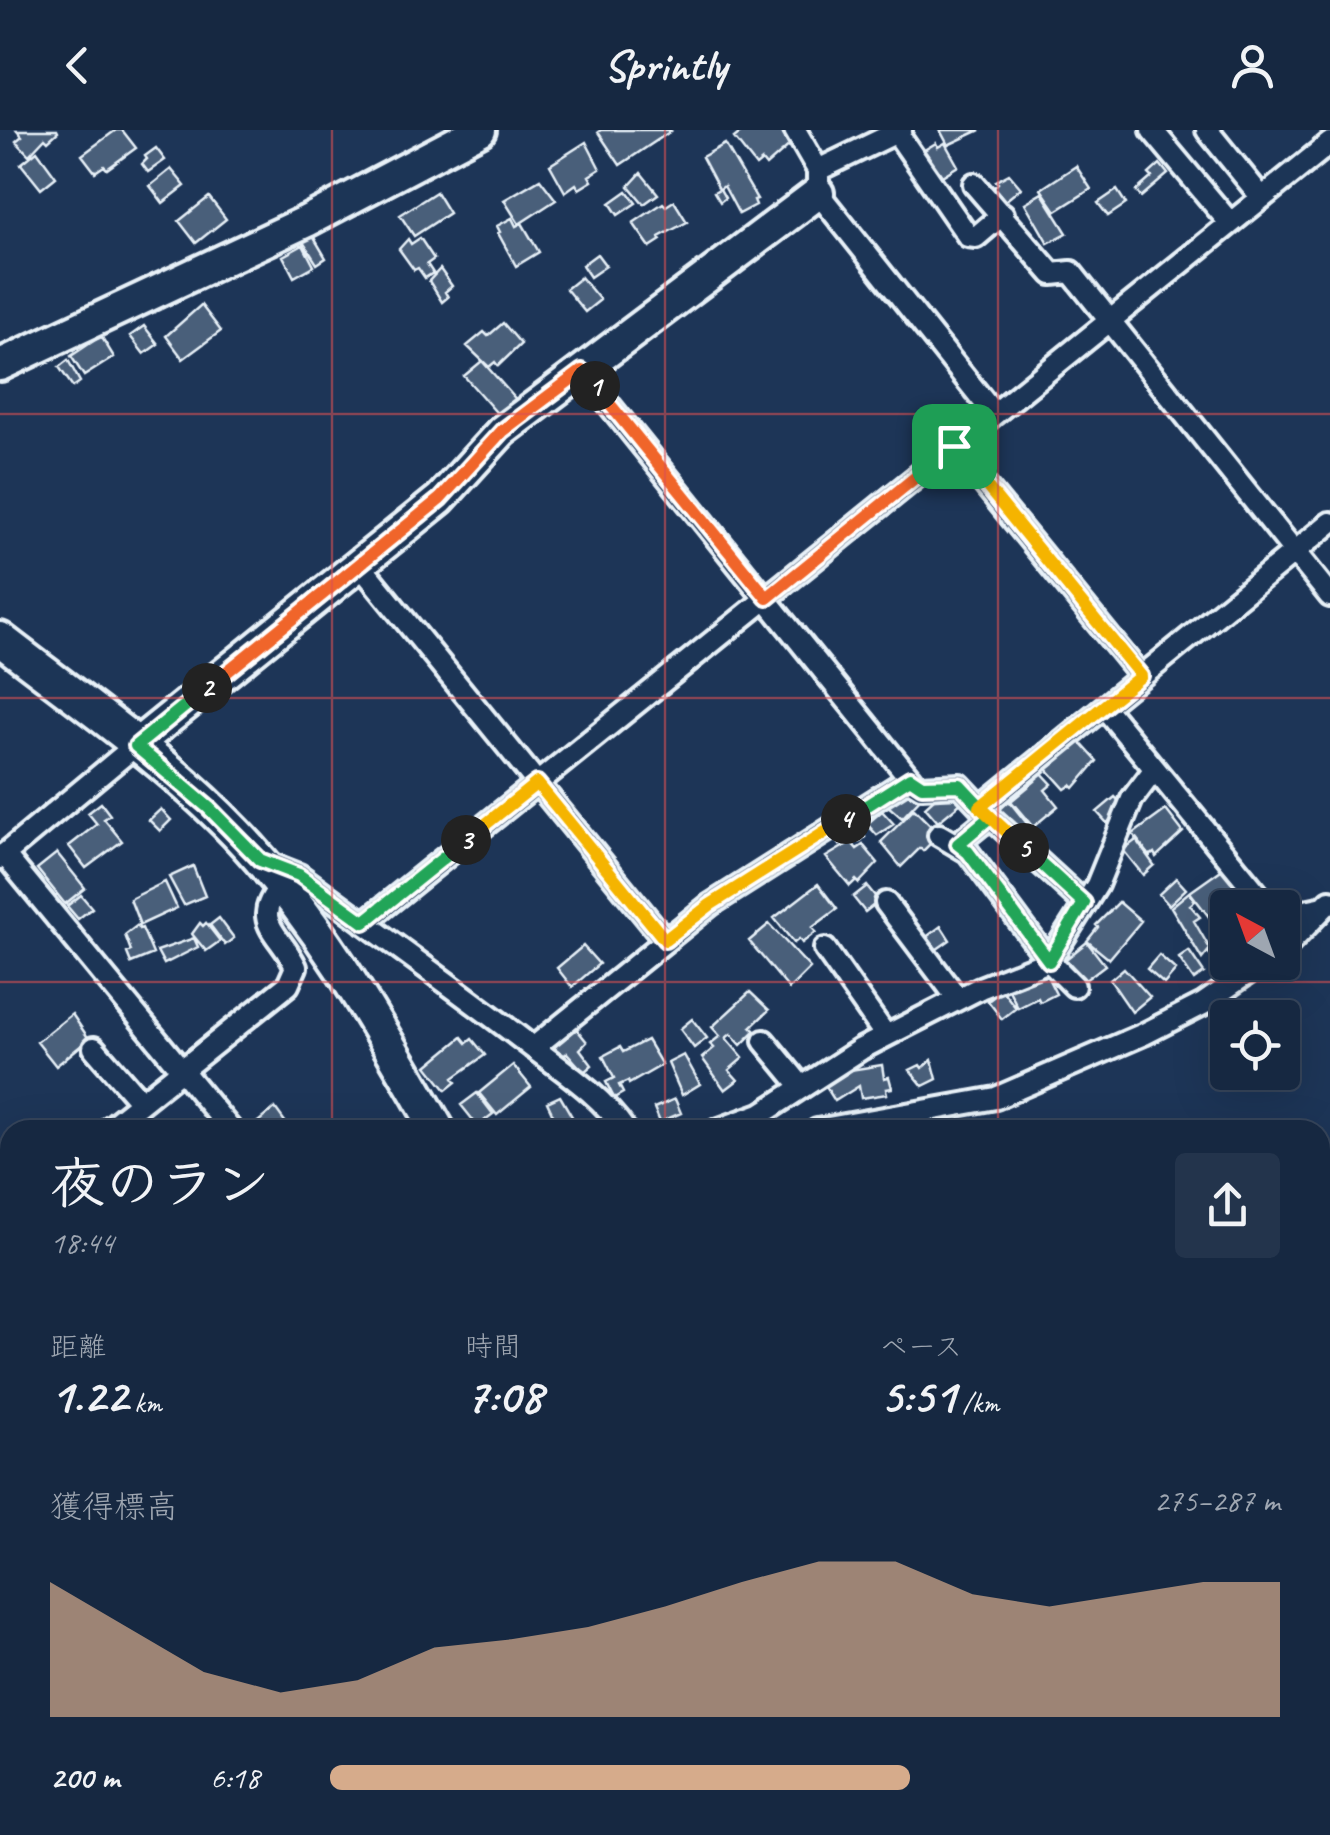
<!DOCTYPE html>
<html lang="ja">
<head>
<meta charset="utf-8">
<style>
	body { margin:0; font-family:Caveat,"Klee One",sans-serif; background:#23344c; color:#f1f3f6; height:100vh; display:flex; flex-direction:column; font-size:38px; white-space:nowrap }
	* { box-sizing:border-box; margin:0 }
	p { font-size:32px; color:#9ea6b1 }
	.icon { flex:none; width:55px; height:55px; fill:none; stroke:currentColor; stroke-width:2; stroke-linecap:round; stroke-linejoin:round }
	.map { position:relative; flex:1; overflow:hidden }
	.drawer { position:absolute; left:0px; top:990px; width:1330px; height:715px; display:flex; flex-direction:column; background:#162841; border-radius:30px 30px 0 0; box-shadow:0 10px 40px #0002,0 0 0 2px #35445a }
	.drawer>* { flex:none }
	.needle { width:65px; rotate:319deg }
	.fabs { position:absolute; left:1210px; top:760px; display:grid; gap:20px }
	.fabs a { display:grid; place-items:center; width:90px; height:90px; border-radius:10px; background:#162841; box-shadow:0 10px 40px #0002,0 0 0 2px #35445a; font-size:50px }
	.pin { position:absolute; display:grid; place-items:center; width:85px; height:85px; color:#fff; margin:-42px; border-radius:20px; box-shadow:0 5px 15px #0006 }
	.km { position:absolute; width:50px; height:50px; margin:-25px; border-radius:50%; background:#222; color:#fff; font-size:28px; line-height:50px; text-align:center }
	.round { display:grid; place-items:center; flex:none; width:105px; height:105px; border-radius:10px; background:#23344c }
	.headline { display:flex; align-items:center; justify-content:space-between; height:170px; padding:0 50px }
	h1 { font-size:55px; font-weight:700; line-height:75px }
	.figures { display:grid; grid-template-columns:repeat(3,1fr); gap:15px; height:170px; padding:10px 50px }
	.figures div { display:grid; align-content:center }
	.figures b { font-size:50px; font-weight:700 }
	.figures small { font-size:28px; font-weight:400 }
	.figures p { font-size:28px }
	.chart { height:280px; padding:20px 50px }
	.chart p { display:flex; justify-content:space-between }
	.chart svg { width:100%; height:180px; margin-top:10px; fill:#d6ab8b; opacity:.7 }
	ul { padding:0 50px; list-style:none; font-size:32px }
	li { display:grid; grid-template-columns:160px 120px 1fr; align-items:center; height:75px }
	li i { height:25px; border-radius:12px; background:#d6ab8b }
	header { display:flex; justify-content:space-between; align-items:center; height:130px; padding:0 50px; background:#162841; font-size:45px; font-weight:700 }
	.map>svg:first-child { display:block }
	.water { fill:#5d7089; stroke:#95a4b5; stroke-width:2.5 }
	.building { fill:#495e7a; stroke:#e8f1f8; stroke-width:2.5 }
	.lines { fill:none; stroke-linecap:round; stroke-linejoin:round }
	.street-casing { stroke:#e8f1f8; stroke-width:28 }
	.secondary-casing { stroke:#e8f1f8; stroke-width:38 }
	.primary-casing { stroke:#e8f1f8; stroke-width:40 }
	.street { stroke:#1d3557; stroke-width:20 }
	.secondary { stroke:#1d3557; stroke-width:30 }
	.primary { stroke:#1d3557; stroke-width:32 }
	.split-1-casing { stroke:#fff; stroke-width:20 }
	.split-2-casing { stroke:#fff; stroke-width:20 }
	.split-3-casing { stroke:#fff; stroke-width:20 }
	.split-4-casing { stroke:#fff; stroke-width:20 }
	.split-5-casing { stroke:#fff; stroke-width:20 }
	.split-6-casing { stroke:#fff; stroke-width:20 }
	.split-1 { stroke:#f0652b; stroke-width:12 }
	.split-2 { stroke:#f0652b; stroke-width:12 }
	.split-3 { stroke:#22a559; stroke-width:12 }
	.split-4 { stroke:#f5b400; stroke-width:12 }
	.split-5 { stroke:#22a559; stroke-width:12 }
	.split-6 { stroke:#f5b400; stroke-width:12 }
	.grid { fill:none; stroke:#da5052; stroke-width:2.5; stroke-opacity:0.55 }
</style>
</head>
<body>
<header><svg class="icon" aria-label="back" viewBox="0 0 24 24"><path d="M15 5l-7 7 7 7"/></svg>Sprintly<svg class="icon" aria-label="person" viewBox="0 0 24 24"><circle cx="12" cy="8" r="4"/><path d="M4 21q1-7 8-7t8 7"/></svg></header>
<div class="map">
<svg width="1330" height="1705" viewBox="0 0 1330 1705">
	<rect width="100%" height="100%" fill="#1d3557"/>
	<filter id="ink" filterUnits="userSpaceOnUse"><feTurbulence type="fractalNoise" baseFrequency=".01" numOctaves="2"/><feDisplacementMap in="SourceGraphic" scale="20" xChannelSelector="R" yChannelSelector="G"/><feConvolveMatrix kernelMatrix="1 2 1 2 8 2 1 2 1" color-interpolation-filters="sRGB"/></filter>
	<g filter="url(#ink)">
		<path class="water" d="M1330 1199V1353L1320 1356V1205Z
			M0 1222H10V1390L0 1392Z"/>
		<path class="building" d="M17 0H57L58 2 48 11 45 8 29 25 16 11 22 6Z
			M116 0H122L136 18 107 39 104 36 95 42 82 25Z
			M601 0H670L671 1 620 35 598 2Z
			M744 0H782L792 13 766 36 762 31 756 36 734 8Z
			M940 0H980L948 15Z
			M586 12 600 39 589 46 592 51 579 59 576 54 565 62 550 35Z
			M936 13 938 17 945 13 958 36 937 49 921 22Z
			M725 14 757 69 754 70 756 75 739 84 724 56 720 59 725 68 720 72 714 62 719 59 702 27Z
			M156 18 165 30 148 42 142 34 147 29 145 26Z
			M37 21 56 47 41 59 21 34Z
			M1160 34 1168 44 1141 67 1136 61 1152 47 1149 44Z
			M1076 36 1091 59 1056 81 1041 59Z
			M171 39 185 56 163 73 150 56Z
			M641 43 658 64 644 74 629 56Z
			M1009 44 1021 58 1005 71 994 57 998 53 996 51Z
			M540 49 556 70 519 94 504 70Z
			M1117 60 1126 74 1108 86 1098 73Z
			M627 61 636 73 618 85 610 73Z
			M436 62 449 83 414 106 400 85Z
			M1042 63 1067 103 1048 113 1025 73Z
			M209 67 226 89 196 113 179 91Z
			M674 71 687 92 659 107 661 110 650 117 633 93 663 73 666 76Z
			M512 88 516 96 522 93 539 122 516 136 498 103 500 102 497 96Z
			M313 106 326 128 317 134 303 112Z
			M420 108 434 129 427 134 433 143 425 148 418 138 414 140 399 119 408 109 411 114Z
			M303 115 314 136 294 147 283 126Z
			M597 124 606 136 590 147 582 135Z
			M440 139 452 156 445 162 448 167 442 172 429 151Z
			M581 147 600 170 585 182 566 159Z
			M201 175 221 201 183 229 166 206Z
			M503 193 521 214 498 236 495 232 489 237 467 216 484 202 488 206Z
			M144 196 158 214 144 224 130 206Z
			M101 206 114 227 84 246 71 226Z
			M68 230 80 252 73 257 59 237Z
			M482 231 520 274 502 289 464 246Z
			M1078 610 1097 631 1074 658 1071 655 1065 659 1047 639Z
			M1039 640 1052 654 1045 660 1058 676 1033 697 1011 671 1035 651 1031 646Z
			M906 656 920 669 902 688 888 676Z
			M944 660 962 665 958 669 961 673 938 692 925 677Z
			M1115 667 1122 674 1119 683 1107 693 1097 682Z
			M1009 671 1029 696 1023 702 1027 707 1022 712 995 684Z
			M101 673 110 685 104 689 122 711 86 738 69 716 97 694 88 683Z
			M161 679 171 690 160 701 149 690Z
			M914 679 937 702 935 709 923 721 920 718 901 737 881 712Z
			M1166 680 1183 702 1156 727 1154 723 1150 726 1133 704Z
			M882 681 894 694 877 705 867 694Z
			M853 692 865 707 859 712 854 705 840 715 834 706Z
			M1136 710 1154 735 1143 745 1123 720Z
			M851 712 857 719 863 715 878 733 859 753 856 750 850 756 826 727Z
			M57 723 85 758 65 774 37 739Z
			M193 736 205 766 184 775 169 747Z
			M1224 738 1243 761 1215 787 1210 788 1190 762Z
			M1176 748 1186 759 1169 775 1159 764Z
			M165 752 177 778 140 795 130 769Z
			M818 754 837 779 812 798 816 802 802 813 799 809 794 813 774 788Z
			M867 756 879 771 865 782 853 767Z
			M1189 762 1195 771 1190 775 1200 787 1194 791 1210 819 1202 829 1171 777Z
			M81 765 92 778 78 789 67 776Z
			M1119 772 1141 791 1109 829 1087 811 1098 797 1096 795Z
			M219 788 234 808 225 815 210 795Z
			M200 793 203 796 206 793 220 811 206 821 192 804Z
			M769 794 810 838 789 859 749 811Z
			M138 795 139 799 142 798 153 824 131 833 127 823 131 821 125 805Z
			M941 796 950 810 930 824 921 811Z
			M194 808 198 817 164 834 157 821Z
			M1223 808 1228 813V828L1218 835 1208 822Z
			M1087 812 1105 835 1084 851 1066 829Z
			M583 816 599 834 572 857 557 838Z
			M1189 821 1204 843 1194 850 1179 828Z
			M1159 825 1176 840 1164 854 1147 839Z
			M1124 838 1150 867 1132 882 1110 850Z
			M1044 840 1056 864 1040 872 1038 868 1018 878 1008 858Z
			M1002 860 1016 878 1002 889 988 871Z
			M750 862 769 880 751 897 755 901 741 915 731 904 726 908 743 928 729 940 738 950 725 960 702 928 714 918 710 914 720 906 712 897Z
			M72 884 89 909 56 936 37 912Z
			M692 889 707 908 694 918 680 899Z
			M575 897 587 912 580 919 592 935 584 942 567 923 562 927 552 916Z
			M462 907 467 913 472 909 485 925 453 948 456 952 446 960 427 936Z
			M647 910 662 935 629 954 628 951 619 955 623 963 614 968 606 952 614 948 603 926 620 917 623 922Z
			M684 925 700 954 682 965 668 933Z
			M932 930 937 949 923 956 910 940 920 935 922 938Z
			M846 933 851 940 882 935 884 948 889 947 892 958 886 959 887 964 861 968 859 956 835 971 821 949Z
			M513 935 531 957 497 985 479 963Z
			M477 963 493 984 485 990 491 997 486 1000H481L461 975Z
			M560 966 578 997H591V1000H560L547 972Z
			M675 969 681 983 660 992 654 978Z
			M275 978 291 1000H248Z
			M744 1695H797L777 1705H749Z"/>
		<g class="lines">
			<g class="street-casing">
				<path id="street" d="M795 0 818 40V63L994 284
					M1152 0 1230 93
					M1207 0 1262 68
					M897 3 968 106 976 107 1003 84
					M818 40 901 0
					M974 54 1052 144 1071 142 1330 466
					M582 241 913 652 921 657 960 655 990 687 1084 773
					M954 317 1141 546
					M360 435 665 810
					M981 677 1104 577
					M939 705 968 722 1049 831 1074 856
					M957 714 990 687
					M4 724 231 1000
					M0 728 136 615
					M266 732 299 745C375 801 453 856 528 914 562 940 600 964 625 1000
					M886 773 958 869
					M1269 778 1104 577 1330 393
					M1282 786 1324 777
					M364 793 1330 13
					M825 819 886 906
					M1282 821 1330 771
					M764 911 802 957
					M94 918 141 972
					M533 918 710 775 910 648
					M107 1000 288 855 296 837C280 802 248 792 282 755
					M717 1000 761 984 861 919 886 906 980 858 1049 831 1097 755 1132 669 1154 640
					M817 1000 996 968 1144 904 1203 874 1264 832
					M0 1122 10 1120
					M1320 1458 1330 1455
					M268 1701V1705
					M146 1705 169 1695"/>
			</g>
			<g class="secondary-casing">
				<path id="secondary" d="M0 235 307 91 480 0
					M136 615 440 369 502 301 818 63"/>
			</g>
			<g class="primary-casing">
				<path id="primary" d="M0 509C80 571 166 630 236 703 320 791 378 896 438 1000
					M876 1695 885 1705"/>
			</g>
			<use href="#street" class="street"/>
			<use href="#secondary" class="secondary"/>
			<use href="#primary" class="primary"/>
		</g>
	</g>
	<g class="lines" filter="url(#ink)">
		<g class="split-1-casing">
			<path id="split-1" d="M595 256 767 468 954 316"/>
		</g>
		<g class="split-2-casing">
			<path id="split-2" d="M207 558 440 369 502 301 582 241 595 256"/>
		</g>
		<g class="split-3-casing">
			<path id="split-3" d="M207 558 136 616 209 678 260 730 299 745 364 792 466 710"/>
		</g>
		<g class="split-4-casing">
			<path id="split-4" d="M466 710 537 653 665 810 710 775 846 689"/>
		</g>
		<g class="split-5-casing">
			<path id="split-5" d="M846 689 910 648 922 656 960 655 990 687 958 714 968 722 1049 831 1084 773 1024 718"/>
		</g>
		<g class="split-6-casing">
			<path id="split-6" d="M954 316 1141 546 980 677 1024 718"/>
		</g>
		<use href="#split-1" class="split-1"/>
		<use href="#split-2" class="split-2"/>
		<use href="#split-3" class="split-3"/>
		<use href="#split-4" class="split-4"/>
		<use href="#split-5" class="split-5"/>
		<use href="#split-6" class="split-6"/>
	</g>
	<path class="grid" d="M332 0V1000M665 0V1000M998 0V1000M0 284H1330M0 568H1330M0 852H1330M0 1137H10M1320 1137H1330M0 1421H10M1320 1421H1330M332 1695V1705M665 1695V1705M998 1695V1705"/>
</svg>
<div class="fabs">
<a><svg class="needle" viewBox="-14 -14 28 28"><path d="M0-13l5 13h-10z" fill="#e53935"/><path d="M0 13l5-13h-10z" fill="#9ea6b1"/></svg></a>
<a><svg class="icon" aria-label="locate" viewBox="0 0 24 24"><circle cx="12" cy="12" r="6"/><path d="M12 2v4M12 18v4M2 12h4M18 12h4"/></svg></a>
</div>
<div class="pin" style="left:954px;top:316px;background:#1e9e55"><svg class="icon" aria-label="arrive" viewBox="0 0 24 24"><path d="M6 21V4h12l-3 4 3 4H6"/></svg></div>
<b class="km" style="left:595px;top:256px">1</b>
<b class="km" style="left:207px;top:558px">2</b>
<b class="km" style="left:466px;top:710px">3</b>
<b class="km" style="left:846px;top:689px">4</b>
<b class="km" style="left:1024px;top:718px">5</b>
<section class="drawer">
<div class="headline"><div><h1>夜のラン</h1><p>18:44</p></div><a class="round"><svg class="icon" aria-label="share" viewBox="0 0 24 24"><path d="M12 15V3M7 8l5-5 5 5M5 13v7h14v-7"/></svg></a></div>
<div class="figures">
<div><p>距離</p><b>1.22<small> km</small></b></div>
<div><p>時間</p><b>7:08</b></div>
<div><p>ペース</p><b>5:51<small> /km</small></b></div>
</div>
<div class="chart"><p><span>獲得標高</span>275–287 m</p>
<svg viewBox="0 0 160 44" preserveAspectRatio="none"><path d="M0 44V11L10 22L20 33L30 38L40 35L50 27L60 25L70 22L80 17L90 11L100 6L110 6L120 14L130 17L140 14L150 11L160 11V44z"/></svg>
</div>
<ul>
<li><b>200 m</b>6:18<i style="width:61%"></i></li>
</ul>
</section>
</div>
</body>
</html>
